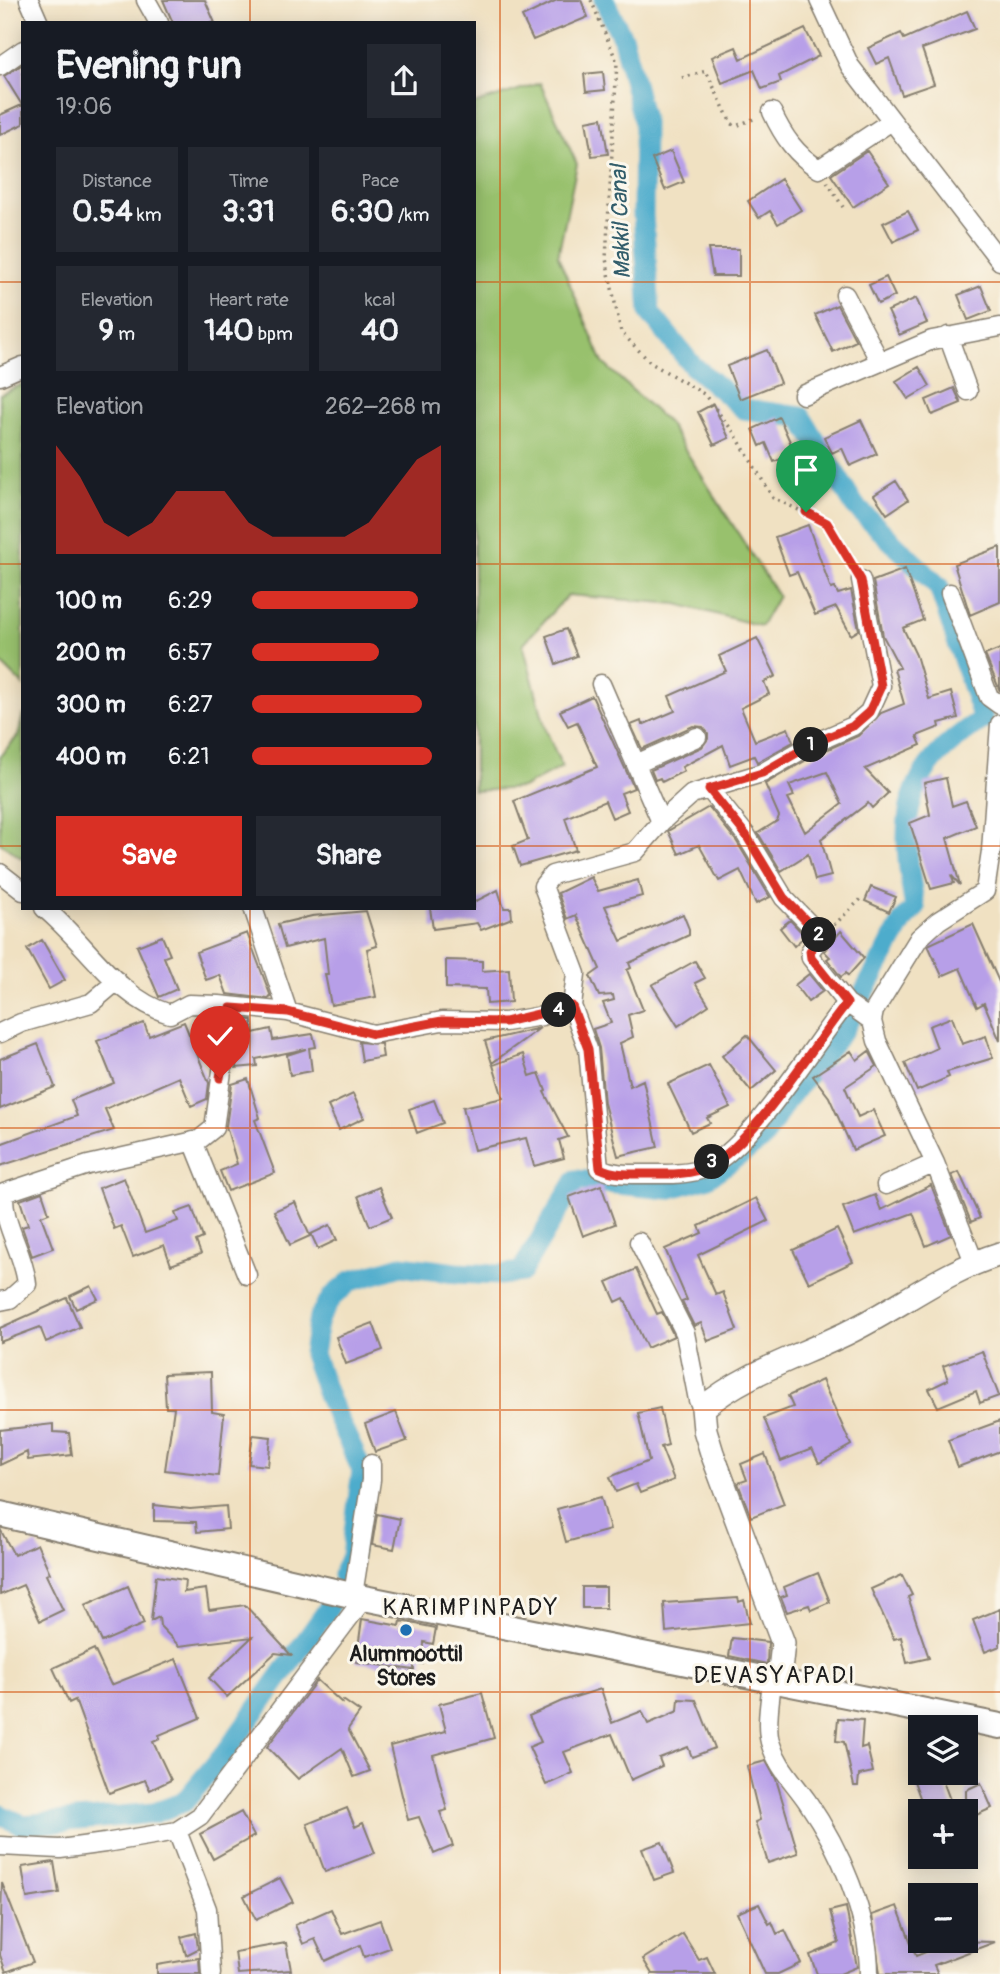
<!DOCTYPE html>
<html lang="en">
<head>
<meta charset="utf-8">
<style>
	body { margin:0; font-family:Pangolin,sans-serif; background:#242831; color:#f1f3f6; height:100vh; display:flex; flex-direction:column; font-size:26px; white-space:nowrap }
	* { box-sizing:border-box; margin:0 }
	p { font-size:23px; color:#9ea1a6 }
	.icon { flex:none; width:38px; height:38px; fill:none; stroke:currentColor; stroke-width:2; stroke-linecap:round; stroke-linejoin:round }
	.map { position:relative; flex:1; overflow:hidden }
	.sheet { position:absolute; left:21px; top:21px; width:455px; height:889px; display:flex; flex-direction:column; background:#171b24; border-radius:0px; box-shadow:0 4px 18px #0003 }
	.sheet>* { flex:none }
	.controls { position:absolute; left:908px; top:1715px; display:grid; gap:14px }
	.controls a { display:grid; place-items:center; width:70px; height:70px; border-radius:0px; background:#171b24; box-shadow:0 4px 18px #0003; font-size:35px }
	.pin { position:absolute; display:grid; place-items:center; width:60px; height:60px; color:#fff; margin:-72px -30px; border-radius:50% 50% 50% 0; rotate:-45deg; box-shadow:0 0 7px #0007 }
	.pin .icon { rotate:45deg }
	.km { position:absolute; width:35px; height:35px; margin:-18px; border-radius:50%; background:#222; color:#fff; font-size:19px; line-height:35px; text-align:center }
	.round { display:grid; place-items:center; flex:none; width:74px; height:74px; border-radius:0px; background:#242831 }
	.overview { display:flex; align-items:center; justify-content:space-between; height:119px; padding:0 35px }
	h1 { font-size:38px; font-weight:800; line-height:52px }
	.figures { display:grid; grid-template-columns:repeat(3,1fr); gap:10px; height:119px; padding:7px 35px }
	.figures div { display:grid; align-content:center; border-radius:0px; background:#242831; text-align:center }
	.figures b { font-size:30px; font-weight:800 }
	.figures small { font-size:19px; font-weight:400 }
	.figures p { font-size:19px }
	.chart { height:196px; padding:14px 35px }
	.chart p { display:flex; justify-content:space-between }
	.chart svg { width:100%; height:126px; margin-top:7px; fill:#d93025; opacity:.7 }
	.cta { display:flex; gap:14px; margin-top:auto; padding:14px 35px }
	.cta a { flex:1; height:80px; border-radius:0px; background:#d93025; color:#fff; font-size:28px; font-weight:800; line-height:80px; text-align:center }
	.cta a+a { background:#242831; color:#f1f3f6 }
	ul { padding:0 35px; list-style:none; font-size:23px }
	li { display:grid; grid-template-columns:112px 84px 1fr; align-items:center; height:52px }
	li i { height:18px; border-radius:9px; background:#d93025 }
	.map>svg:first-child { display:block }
	.green { fill:#98c16d; stroke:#5a6e44; stroke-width:2 }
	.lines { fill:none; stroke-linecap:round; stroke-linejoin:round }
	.stream { stroke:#4daccc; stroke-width:6 }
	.canal { stroke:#4daccc; stroke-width:21 }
	.building { fill:#b79fe8; fill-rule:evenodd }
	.minor-casing { stroke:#867e6f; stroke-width:21 }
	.tertiary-casing { stroke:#867e6f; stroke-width:26 }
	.secondary-casing { stroke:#867e6f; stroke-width:28 }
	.path { stroke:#867e6f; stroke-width:3.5; stroke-dasharray:2 5; stroke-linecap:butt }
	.minor { stroke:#fff; stroke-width:18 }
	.tertiary { stroke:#fff; stroke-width:23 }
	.secondary { stroke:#fff; stroke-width:24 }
	.route-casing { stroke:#fff; stroke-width:14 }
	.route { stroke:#d93025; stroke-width:9 }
	.grid { fill:none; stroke:#d4530e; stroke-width:2; stroke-opacity:0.55 }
	.poi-dot { fill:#1f6fb2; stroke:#fbf7ec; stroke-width:2.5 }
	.labels { text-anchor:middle; stroke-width:6; stroke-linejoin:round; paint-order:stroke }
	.poi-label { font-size:21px; font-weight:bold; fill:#1c1c1c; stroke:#fbf7ec }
	.water-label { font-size:23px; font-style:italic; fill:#325d6b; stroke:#fbf7ec }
	.neighbourhood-label { font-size:23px; letter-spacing:2px; fill:#1c1c1c; stroke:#fbf7ec }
</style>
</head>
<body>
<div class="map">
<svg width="1000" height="1974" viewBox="0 0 1000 1974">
	<rect width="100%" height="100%" fill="#fbf7ec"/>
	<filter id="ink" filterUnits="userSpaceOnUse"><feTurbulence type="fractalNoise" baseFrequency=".0143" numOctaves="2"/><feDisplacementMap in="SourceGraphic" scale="14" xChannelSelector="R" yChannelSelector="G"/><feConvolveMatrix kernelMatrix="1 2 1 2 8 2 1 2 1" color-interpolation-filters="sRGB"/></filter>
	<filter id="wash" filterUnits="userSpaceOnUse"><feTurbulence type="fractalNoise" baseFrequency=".00686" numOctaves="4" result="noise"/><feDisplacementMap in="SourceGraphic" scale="28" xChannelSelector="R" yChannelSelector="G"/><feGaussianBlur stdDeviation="1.57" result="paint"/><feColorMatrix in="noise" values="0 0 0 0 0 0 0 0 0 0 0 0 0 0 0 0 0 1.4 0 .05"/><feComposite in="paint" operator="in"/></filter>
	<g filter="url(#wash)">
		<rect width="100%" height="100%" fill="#f0e1c2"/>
		<path class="green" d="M540 83 577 164 558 256 603 363 668 423 778 596 761 626 677 604 568 595 523 644 546 730 562 767 522 788 474 791V104Z
			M23 384V685L0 662V394Z
			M23 714V859L0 843V756L18 736Z"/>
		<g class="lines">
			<path class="stream" d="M983 719 991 727 999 728"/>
			<path class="canal" d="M343 1575 351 1556 362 1470 328 1397 313 1354 319 1317 332 1297 351 1281 401 1266 456 1273 500 1275 521 1272 576 1180 668 1189 706 1178 763 1139 785 1102 844 1029 903 921 915 908C899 818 900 771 983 719L939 587 855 506 801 417 744 409 692 365 650 313 643 215 644 123 623 39 604 0
				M0 1815 23 1825 154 1813 184 1802 229 1748 329 1608"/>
		</g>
		<g id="blocks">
			<path class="building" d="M163 0H205L215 23H173Z
				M557 0H581L588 17 533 40 522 17Z
				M967 11 975 29 922 49 934 84 902 95 889 58 876 64 868 48 901 33 904 39Z
				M805 29 819 56 779 76 781 82 762 89 754 70 722 83 712 57 736 47 741 59Z
				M23 64V124L0 135V115L22 105 4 76Z
				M603 72 605 90 586 92 584 74Z
				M602 118 608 154 592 156 586 121Z
				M671 151 684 182 665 190 652 159Z
				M867 151 889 183 853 207 831 175Z
				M781 179 801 210 778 224 770 211 759 218 748 201Z
				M908 211 918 230 893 242 883 223Z
				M708 249H739V276H713Z
				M886 277 895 296 878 304 869 285Z
				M981 286 991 311 968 320 958 295Z
				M916 298 927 323 899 335 888 311Z
				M837 305 856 341 833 352 815 315Z
				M767 350 780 383 740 399 727 366Z
				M919 367 930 386 908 399 896 381Z
				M954 388 961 403 932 415 926 400Z
				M713 404 729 438 714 445 698 412Z
				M779 417 795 453 774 462 766 443 760 446 753 429Z
				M861 420 877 454 850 466 842 448 832 453 824 437Z
				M896 481 908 500 887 514 874 495Z
				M808 525 831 589 835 588 838 594 851 590 859 630 851 635 836 607 815 615 797 572 789 575 775 537Z
				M1000 547V602L970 615 954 564Z
				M905 569 923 620 903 628 916 655 929 699 951 692 958 718 939 723 940 727 917 736 921 745 865 769 888 793 872 808 868 803 821 839 831 876 815 880 808 854 781 871 758 833 777 821 779 816 765 784 817 754 858 736 881 713 904 704 894 669 900 668 883 636 873 581ZM827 772 842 804 805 832 788 798 794 796 789 785Z
				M566 629 577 656 556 664 546 636Z
				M757 638 776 676 764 682 769 694 741 708 755 741 788 728 793 742 757 762 754 756 730 765 723 745 682 767 684 771 662 782 660 778 655 780 651 770 702 747 708 739V733L703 727 693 726 642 749 631 725 641 721 642 725 675 711 669 696 726 671 719 656Z
				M1000 649V691L985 655Z
				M592 696 634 788 621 793 628 811 612 818 605 801 565 818 576 850 520 866 513 846 528 840 514 801 597 767 577 722 568 726 560 711Z
				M946 778 952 806 966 801 976 826 947 838 960 885 951 875 954 883 931 889 910 823 930 815 924 783Z
				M709 807 737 842 770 897 756 904 740 870 719 881 699 845 679 854 668 831Z
				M591 877 598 891 638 880 642 896 605 906 621 941 683 914 689 929V935L629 963 631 968 627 970 643 1010 628 1015 633 1037 620 1043 630 1086 643 1080 658 1147 618 1156 604 1103 599 1048 593 1029 611 1023 603 1003 614 1000 613 995 599 996 590 976 600 969 576 915 567 919 558 893Z
				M871 887 896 897 889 912 865 901Z
				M498 890 504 908H511L512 918 481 930 477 923 433 929 430 908H474V902Z
				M366 911 377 946 367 949 376 997 331 1005 325 974H328L324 938 285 948 278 924 312 916Z
				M790 920 805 936 794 946 780 928Z
				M973 924 1000 984V1041L984 1003 977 1007 960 968 942 976 928 945Z
				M841 931 864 958 848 976 846 973 841 977 827 959 830 957 824 951Z
				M247 933 271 997 268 999 227 994 220 975 206 980 196 952Z
				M162 936 170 955 164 957 177 989 159 997 137 946Z
				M42 940 65 980 49 989 27 949Z
				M446 960 482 961V971L509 969 511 1002 487 1004 486 989 446 988Z
				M695 961 705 978 695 983 709 1005 678 1026 652 985Z
				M809 974 823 991 808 1002 795 985Z
				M952 1017 962 1044 986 1036 993 1058 947 1072 949 1077 917 1091 905 1063 937 1048 929 1026Z
				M241 1019 252 1020 253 1033 271 1029 273 1040 313 1034 316 1047 309 1048 312 1071 290 1075 287 1055 306 1049 256 1059 257 1066 236 1068Z
				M184 1022 209 1083 207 1099 191 1106 179 1077 105 1109 114 1130 0 1166V1144L77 1116 71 1100 114 1083 97 1041 144 1023 149 1036Z
				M540 1028 492 1063 485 1041Z
				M747 1035 776 1070 751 1091 722 1056Z
				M359 1042 381 1044 383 1057 362 1061Z
				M38 1044 55 1087 0 1109V1059Z
				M851 1051 857 1060 869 1051 877 1066 845 1087 858 1117 873 1110 885 1136 853 1150 829 1097 813 1076Z
				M523 1054 530 1076 539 1073 546 1091 544 1092 568 1137 559 1140 564 1158 534 1166 526 1138 474 1150 463 1107 503 1098 493 1065Z
				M709 1065 730 1107 707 1118 710 1123 691 1132 668 1084Z
				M248 1079 260 1118 255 1120 275 1173 228 1191 220 1171 237 1164 226 1126 232 1084Z
				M353 1094 364 1118 339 1130 328 1106Z
				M434 1100 443 1123 417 1133 409 1109Z
				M959 1172 980 1218 971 1222 952 1175Z
				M124 1178 145 1233 178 1221 175 1213 192 1207 203 1238 196 1241 201 1254 171 1265 164 1245 133 1257 121 1226 114 1229 99 1188Z
				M601 1185 615 1224 583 1236 569 1197Z
				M931 1185 951 1235 926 1246 913 1213 854 1235 843 1207 875 1195 881 1210Z
				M379 1187 392 1217 370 1226 358 1196Z
				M42 1192 49 1213 41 1216 53 1248 32 1256 22 1227 28 1225 20 1200Z
				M756 1198 768 1221 698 1255 716 1295 723 1292 737 1330 708 1341 701 1323 694 1326 682 1302 687 1300 665 1249 702 1233 699 1226Z
				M295 1202 310 1236 290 1245 274 1211Z
				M330 1225 337 1240 318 1249 311 1234Z
				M837 1229 853 1262 809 1283 793 1250Z
				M636 1269 657 1314 662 1312 674 1336 647 1348 624 1298 616 1302 607 1282Z
				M91 1286 98 1299 76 1309 70 1296Z
				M67 1298 80 1327 46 1342 40 1327 0 1342V1328Z
				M373 1323 383 1350 346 1364 336 1337Z
				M982 1351 999 1396 980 1403 976 1391 938 1407 929 1389 948 1380 943 1366Z
				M211 1372 212 1412 224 1414 218 1476 165 1470 174 1408H166L164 1374Z
				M822 1380 851 1445 819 1463 812 1449 781 1461 764 1418 793 1407 788 1396Z
				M660 1408 668 1445 661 1447 674 1480 640 1493 636 1484 616 1492 610 1477 649 1461 638 1413Z
				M396 1412 407 1441 375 1452 365 1424Z
				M1000 1421V1451L958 1467 948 1440Z
				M53 1424V1432L69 1433 72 1455 28 1460 27 1452 0 1465V1430Z
				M253 1435 271 1437 268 1466 249 1464Z
				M765 1454 784 1504 751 1517 738 1483 747 1480 741 1464Z
				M601 1497 610 1530 566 1542 557 1509Z
				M154 1505 190 1509 226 1506 228 1529 197 1532 196 1522 154 1521Z
				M377 1514 400 1519 394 1549 372 1545Z
				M0 1529 14 1555 37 1544 50 1573 46 1575 63 1610 40 1621 23 1585 0 1595Z
				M818 1573 830 1602 811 1610 809 1605 787 1612 781 1597 787 1595 784 1587Z
				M902 1575 912 1595 908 1597 929 1658 907 1663 901 1637 894 1639 871 1589Z
				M156 1576 185 1580 184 1592 206 1589 209 1610 245 1605 291 1655 275 1653 227 1697 209 1678 252 1637 179 1646 160 1626 159 1617 151 1621Z
				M128 1586 144 1624 102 1642 85 1605Z
				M582 1587H606V1608H582Z
				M738 1598 739 1602 744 1600 750 1623 666 1632 664 1603Z
				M1000 1609V1646L985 1652 973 1620Z
				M362 1619 400 1626 401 1621 436 1628 433 1644 424 1642 423 1664H414V1670L356 1662Z
				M732 1638 768 1642 767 1664 729 1656Z
				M94 1649 111 1685 176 1659 200 1718 159 1735 160 1739 153 1742 171 1780 150 1790 145 1780 109 1793 75 1700 69 1703 53 1668Z
				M317 1680 342 1703 343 1700 360 1712 348 1729 370 1771 354 1777 342 1748 298 1779 267 1747Z
				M601 1689 612 1723 642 1711 648 1724 678 1711 679 1699 696 1700 715 1748 692 1757 688 1747 659 1758 662 1766 631 1780 612 1734 564 1752 573 1773 546 1785 529 1747 541 1742 529 1716 562 1701Z
				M482 1693 494 1738 433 1755 447 1810 440 1812 453 1846 434 1854 419 1817 408 1820 390 1746 446 1731 439 1704Z
				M838 1718 863 1720 861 1748 867 1746 873 1772 859 1775 858 1786H854L844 1742 836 1741Z
				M766 1761 776 1779 798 1853 768 1863 755 1822 760 1820 747 1766Z
				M911 1773H940L953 1808 925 1811Z
				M981 1783 992 1808 972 1817 966 1805V1790Z
				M347 1808 355 1827 363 1823 375 1853 325 1872 307 1824Z
				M241 1812 254 1836 213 1859 200 1834Z
				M662 1842 674 1873 654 1880 642 1849Z
				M54 1862 59 1893 27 1898 22 1867Z
				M280 1878 293 1902 256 1920 244 1896Z
				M2 1883 33 1962 6 1972 0 1955Z
				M759 1904 769 1924 772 1922 777 1934 785 1930 801 1963 778 1974H765L737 1913Z
				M897 1906 916 1956 953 1941 995 1942 934 1965 938 1974H880L872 1915Z
				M846 1907 857 1967 840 1974H817L810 1955 839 1943 830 1911Z
				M331 1909 342 1934 380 1920 390 1948 364 1957 360 1945 325 1961 315 1939 303 1944 295 1925Z
				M196 1933 198 1949 186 1955 181 1937Z
				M683 1934 699 1960 707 1957 715 1974H652L643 1959Z
				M286 1943 291 1970 238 1974 235 1952Z
				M199 1958 200 1974H157V1965Z"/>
		</g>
	</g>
	<g filter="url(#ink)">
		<use href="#blocks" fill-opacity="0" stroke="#867e6f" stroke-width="2"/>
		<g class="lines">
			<g class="minor-casing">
				<path id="minor" d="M29 0 39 23
					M146 0 159 23
					M819 0 850 66 1000 261
					M0 66 23 50
					M772 112C783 136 796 155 819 169L890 122
					M845 295 880 362
					M948 336 968 391
					M0 376 23 366
					M803 395 932 340 1000 327
					M950 593 989 697 1000 705
					M601 684 661 822
					M636 764 697 737
					M709 789 746 835 784 898 818 933 820 938 810 951 811 958 847 1003
					M0 873 23 891
					M44 908C86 942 116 998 170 1014L189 1004 219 1005 288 1012 373 1034 442 1021 505 1022 542 1016 572 1006 576 974 543 886 552 875 635 852 661 822 692 794 762 773 812 744 853 726 869 712 881 686 861 580
					M253 908 288 1012
					M572 1006 588 1049 599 1168C615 1175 630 1174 646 1174 664 1174 683 1175 700 1170 748 1155 813 1044 847 1003L872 1021
					M0 1033 21 1023 91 1003 117 981
					M193 1141 247 1275
					M886 1185 935 1163
					M639 1242 685 1333 698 1400 703 1408
					M974 1262 935 1163 877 1041 872 1021 874 1011 919 938 938 921 985 891 991 851 1000 724
					M0 1301 10 1299 27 1284C24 1252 2 1225 4 1193L88 1165 199 1140 214 1128 231 1008
					M353 1595 371 1480V1464
					M772 1679C771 1697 765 1724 770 1742 777 1766 793 1781 807 1801 840 1849 869 1915 869 1974
					M177 1831 207 1909 211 1974
					M0 1846 60 1849 105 1843 177 1831 200 1816 364 1598"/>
			</g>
			<g class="tertiary-casing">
				<path id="tertiary" d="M779 1680 783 1643 712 1453 705 1430 703 1408C744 1373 801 1356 849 1332 902 1306 942 1272 1000 1254"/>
			</g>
			<g class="secondary-casing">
				<path id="secondary" d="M0 1514 364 1598 1000 1726"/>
			</g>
			<path class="path" d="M591 0 617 62 606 259 621 332 651 363 704 394 735 434 773 498 827 523 853 566
				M682 78 706 71 731 123 736 126 756 118
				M827 182 843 207
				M834 925 863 897"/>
			<use href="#minor" class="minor"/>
			<use href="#tertiary" class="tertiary"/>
			<use href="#secondary" class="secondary"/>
		</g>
	</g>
	<g class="lines" filter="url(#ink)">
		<g class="route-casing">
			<path id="route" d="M220 1078 231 1008 288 1012 373 1034 442 1021 505 1022 572 1006 588 1049 600 1168C615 1175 630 1174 646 1174 664 1174 683 1175 700 1170 748 1155 813 1044 847 1003L811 958 810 951 820 938 818 933 784 898 746 835 709 789 762 773 812 744 853 726 869 712 881 686 861 580 827 523 806 512"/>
		</g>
		<use href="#route" class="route"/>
	</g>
	<path class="grid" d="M250 0V23M500 0V1974M750 0V1974M0 282H23M474 282H1000M0 564H23M474 564H1000M0 846H23M474 846H1000M250 908V1974M0 1128H1000M0 1410H1000M0 1692H1000"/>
	<circle class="poi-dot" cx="406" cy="1630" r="7"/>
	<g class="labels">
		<g class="poi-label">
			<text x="406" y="1661">Alummoottil<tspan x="406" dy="24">Stores</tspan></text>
		</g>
		<g class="water-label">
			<text transform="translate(620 222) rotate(-92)" y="8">Makkil Canal</text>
		</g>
		<g class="neighbourhood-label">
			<text x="471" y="1615">KARIMPINPADY</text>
			<text x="775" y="1683">DEVASYAPADI</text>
		</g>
	</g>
</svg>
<div class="controls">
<a><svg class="icon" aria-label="layers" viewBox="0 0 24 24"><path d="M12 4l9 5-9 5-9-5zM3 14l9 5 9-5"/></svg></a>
<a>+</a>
<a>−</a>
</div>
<div class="pin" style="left:806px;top:512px;background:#1e9e55"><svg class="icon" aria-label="arrive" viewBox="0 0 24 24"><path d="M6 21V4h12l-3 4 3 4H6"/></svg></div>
<div class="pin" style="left:220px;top:1078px;background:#d93025"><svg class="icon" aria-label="check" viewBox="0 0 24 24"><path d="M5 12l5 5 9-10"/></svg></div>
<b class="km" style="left:811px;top:745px">1</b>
<b class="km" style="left:819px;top:935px">2</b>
<b class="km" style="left:712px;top:1162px">3</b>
<b class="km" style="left:559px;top:1010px">4</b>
<section class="sheet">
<div class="overview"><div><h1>Evening run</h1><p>19:06</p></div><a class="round"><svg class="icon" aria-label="share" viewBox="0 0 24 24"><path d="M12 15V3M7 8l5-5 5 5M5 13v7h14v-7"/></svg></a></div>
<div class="figures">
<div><p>Distance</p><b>0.54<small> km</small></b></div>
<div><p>Time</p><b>3:31</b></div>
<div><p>Pace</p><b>6:30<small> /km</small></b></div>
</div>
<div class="figures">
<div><p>Elevation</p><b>9<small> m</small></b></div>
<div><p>Heart rate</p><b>140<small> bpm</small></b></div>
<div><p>kcal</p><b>40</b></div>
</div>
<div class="chart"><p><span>Elevation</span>262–268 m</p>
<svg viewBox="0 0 160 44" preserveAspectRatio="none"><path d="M0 44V6L10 17L20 33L30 38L40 33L50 22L60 22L70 22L80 33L90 38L100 38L110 38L120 38L130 33L140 22L150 11L160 6V44z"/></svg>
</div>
<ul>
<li><b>100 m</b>6:29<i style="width:88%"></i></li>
<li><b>200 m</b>6:57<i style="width:67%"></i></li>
<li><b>300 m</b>6:27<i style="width:90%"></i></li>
<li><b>400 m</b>6:21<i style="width:95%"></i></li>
</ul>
<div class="cta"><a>Save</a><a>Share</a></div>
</section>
</div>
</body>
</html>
